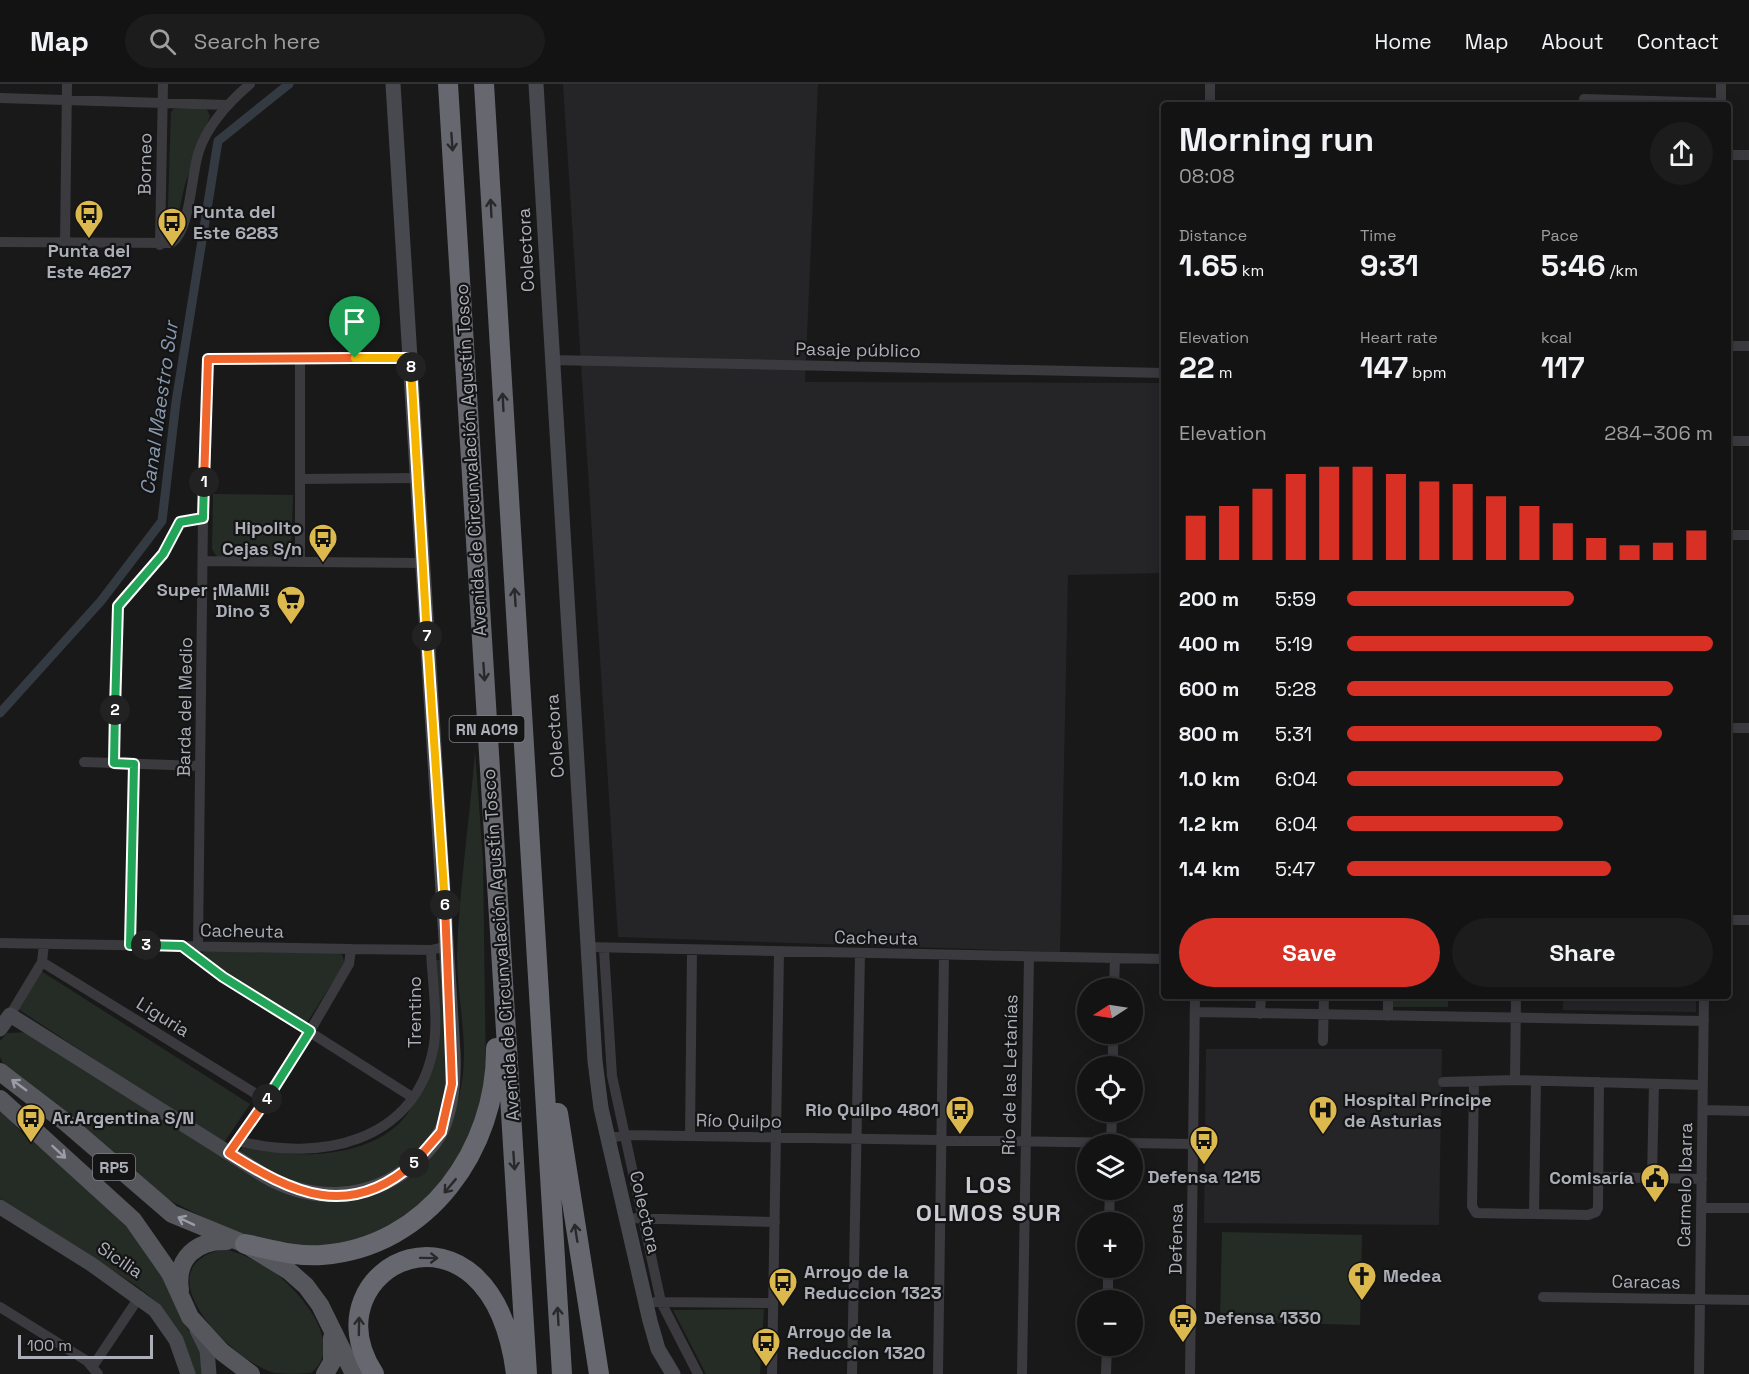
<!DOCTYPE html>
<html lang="en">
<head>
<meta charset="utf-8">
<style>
	body { margin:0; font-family:"Space Grotesk",sans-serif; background:#1c1c1d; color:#f1f3f6; height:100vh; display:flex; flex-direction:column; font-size:22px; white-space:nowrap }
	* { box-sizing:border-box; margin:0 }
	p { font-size:20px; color:#9d9ea0 }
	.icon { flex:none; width:33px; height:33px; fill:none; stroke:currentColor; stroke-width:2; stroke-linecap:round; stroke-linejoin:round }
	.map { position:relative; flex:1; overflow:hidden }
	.side { position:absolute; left:1161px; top:18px; width:570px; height:897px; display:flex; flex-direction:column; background:#131314; border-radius:6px; box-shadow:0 3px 15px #0003,0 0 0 2px #323234 }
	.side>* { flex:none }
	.needle { width:39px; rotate:258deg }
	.controls { position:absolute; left:1077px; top:894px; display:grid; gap:12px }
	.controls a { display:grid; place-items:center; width:66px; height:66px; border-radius:50%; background:#131314; box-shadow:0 3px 15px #0003,0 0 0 2px #323234; font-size:30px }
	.scale { position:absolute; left:18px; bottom:15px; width:135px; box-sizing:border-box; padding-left:6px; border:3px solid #acafb8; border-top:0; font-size:16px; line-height:21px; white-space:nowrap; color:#acafb8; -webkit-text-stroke:4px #141415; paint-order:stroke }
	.pin { position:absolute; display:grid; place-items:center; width:51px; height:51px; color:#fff; margin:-62px -26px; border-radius:50% 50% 50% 0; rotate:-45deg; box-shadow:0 0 6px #0007 }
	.pin .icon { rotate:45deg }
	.km { position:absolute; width:30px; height:30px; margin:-15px; border-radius:50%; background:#222; color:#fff; font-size:16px; line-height:30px; text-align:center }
	.round { display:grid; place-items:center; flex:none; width:63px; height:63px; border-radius:32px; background:#1c1c1d }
	.headline { display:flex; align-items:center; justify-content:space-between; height:102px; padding:0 18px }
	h1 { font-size:33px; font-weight:700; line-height:45px }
	.metrics { display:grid; grid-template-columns:repeat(3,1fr); gap:9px; height:102px; padding:6px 18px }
	.metrics div { display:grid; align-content:center }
	.metrics b { font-size:30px; font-weight:700 }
	.metrics small { font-size:16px; font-weight:400 }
	.metrics p { font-size:16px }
	.chart { height:168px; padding:12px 18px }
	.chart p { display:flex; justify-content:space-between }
	.chart svg { width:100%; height:108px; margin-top:6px; stroke:#d93025; stroke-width:6 }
	.action { display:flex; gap:12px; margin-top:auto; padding:12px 18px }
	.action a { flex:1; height:69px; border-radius:36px; background:#d93025; color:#fff; font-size:24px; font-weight:700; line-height:69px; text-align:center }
	.action a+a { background:#1c1c1d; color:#f1f3f6 }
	ul { padding:0 18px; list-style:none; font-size:20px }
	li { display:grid; grid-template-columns:96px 72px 1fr; align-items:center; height:45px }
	li i { height:15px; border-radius:8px; background:#d93025 }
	header { display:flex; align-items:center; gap:36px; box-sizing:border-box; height:84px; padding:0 30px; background:#131314; border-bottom:2px solid #323234 }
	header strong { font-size:28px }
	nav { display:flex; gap:33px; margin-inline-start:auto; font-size:21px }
	.search { width:420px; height:54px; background:#1c1c1d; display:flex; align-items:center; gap:15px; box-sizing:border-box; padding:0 21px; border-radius:33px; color:#9d9ea0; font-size:22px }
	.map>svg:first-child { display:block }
	.built { fill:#252527 }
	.green { fill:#252c26 }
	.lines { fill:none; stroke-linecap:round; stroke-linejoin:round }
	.canal { stroke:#343a42; stroke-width:9 }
	.street { stroke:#3a3a3f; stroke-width:10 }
	.secondary { stroke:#48494f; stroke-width:15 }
	.primary { stroke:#56575d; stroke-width:18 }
	.highway { stroke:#67686f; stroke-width:20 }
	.oneway { stroke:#29292c }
	.oneway2 { stroke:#9b9da6 }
	.split-1-casing { stroke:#fff; stroke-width:12 }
	.split-2-casing { stroke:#fff; stroke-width:12 }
	.split-3-casing { stroke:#fff; stroke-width:12 }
	.split-4-casing { stroke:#fff; stroke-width:12 }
	.split-5-casing { stroke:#fff; stroke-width:12 }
	.split-6-casing { stroke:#fff; stroke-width:12 }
	.split-7-casing { stroke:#fff; stroke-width:12 }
	.split-8-casing { stroke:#fff; stroke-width:12 }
	.split-9-casing { stroke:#fff; stroke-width:12 }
	.split-1 { stroke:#f0652b; stroke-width:8 }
	.split-2 { stroke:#22a559; stroke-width:8 }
	.split-3 { stroke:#22a559; stroke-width:8 }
	.split-4 { stroke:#22a559; stroke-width:8 }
	.split-5 { stroke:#f0652b; stroke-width:8 }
	.split-6 { stroke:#f0652b; stroke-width:8 }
	.split-7 { stroke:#f5b400; stroke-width:8 }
	.split-8 { stroke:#f5b400; stroke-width:8 }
	.split-9 { stroke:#f5b400; stroke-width:8 }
	.labels { text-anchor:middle; stroke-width:4.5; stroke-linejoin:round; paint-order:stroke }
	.shield { fill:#141415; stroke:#7e8087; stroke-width:1.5 }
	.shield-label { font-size:16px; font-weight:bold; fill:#acafb8 }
	.street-label { font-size:18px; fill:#acafb8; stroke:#141415 }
	.poi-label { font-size:18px; font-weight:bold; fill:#acafb8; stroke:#141415; text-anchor:start }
	.water-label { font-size:20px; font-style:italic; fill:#8899af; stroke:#141415 }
	.district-label { font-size:24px; font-weight:bold; letter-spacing:1.5px; fill:#cdced5; stroke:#141415 }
</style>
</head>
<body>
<header>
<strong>Map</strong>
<div class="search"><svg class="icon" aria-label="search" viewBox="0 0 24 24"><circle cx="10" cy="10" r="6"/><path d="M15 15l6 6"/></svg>Search here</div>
<nav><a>Home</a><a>Map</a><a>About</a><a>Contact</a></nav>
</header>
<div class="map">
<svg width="1749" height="1290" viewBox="0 0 1749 1290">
	<rect width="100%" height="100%" fill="#19191a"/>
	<path class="built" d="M563 0H818L805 298 1164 299V489L1068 491 1060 868 618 853Z
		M1563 912H1696V928L1563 926Z
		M1206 965H1442L1439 1141 1204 1139Z"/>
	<path class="green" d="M206 23 210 32 185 100 174 150 170 152 167 150 171 28 174 25Z
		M213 410 293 411 291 471 287 475 217 473 212 465Z
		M475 667 483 776 486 1000 484 1024 447 1094 414 1129 346 1162 325 1165 267 1159 219 1141 159 1111 4 982 0 973V957L7 949 32 948 278 1104C289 1108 301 1115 312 1116 397 1125 454 1072 463 989 467 951 457 910 457 871 459 805 470 733 475 667Z
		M206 867 337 868 342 871 345 879 306 940 203 873 202 869Z
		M434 876H443C445 920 451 966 445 1009 442 1031 427 1063 409 1077 379 1101 333 1111 296 1098 276 1091 257 1080 240 1067L244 1061C290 1077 370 1075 404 1034 411 1027 415 1015 421 1007 427 996 436 980 437 969 441 943 435 903 434 876Z
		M41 887 250 1020 223 1060 18 925Z
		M1390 912H1448V923H1390Z
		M0 1022C13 1041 31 1062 53 1069L136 1148 155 1175 181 1235 204 1269 205 1290H192L174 1242 159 1220 137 1202 0 1114Z
		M1222 1148 1362 1151 1360 1241 1220 1237Z
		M224 1165C242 1169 260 1178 275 1189 301 1209 346 1261 311 1289 301 1290 284 1290 274 1289 232 1277 139 1183 224 1165Z
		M764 1225 760 1290H706L673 1226Z"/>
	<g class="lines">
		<path class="canal" d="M0 629 101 517 162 437 176 318 218 57 289 0"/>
		<path class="street" d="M0 14 227 21
			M1584 15 1721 19
			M1210 21V0
			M1721 21V0
			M1728 71H1749
			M0 158 171 159C191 147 191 89 199 67 208 40 229 18 250 0
			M65 159 67 0
			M160 161 163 0
			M1728 262H1749
			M300 275V478
			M551 276 1164 289
			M1728 357H1749
			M300 395 417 394
			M1728 451H1749
			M203 477 422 479
			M1728 644H1749
			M84 678 200 682
			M114 679 118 522 163 470 180 438 203 434
			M1728 836H1749
			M0 859 351 865 431 866 448 862
			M130 861 134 680
			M182 862 223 893 412 1013
			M198 862 203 434 208 275 410 274
			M587 863 1164 875
			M604 866 612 992 661 1218 698 1290
			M42 878 266 1016
			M1114 904 1115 874
			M1388 912V932
			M1195 928 1704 937
			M1260 930 1261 912
			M10 931 42 878 44 860
			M1323 957 1324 912
			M1113 982V950
			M1515 996 1516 912
			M1443 998 1515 996 1703 1001
			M1474 998 1472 1122 1476 1129 1588 1131 1596 1128 1598 1124 1599 998
			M1703 1026 1749 1027
			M690 1052 692 867
			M608 1054 626 1051 1193 1060
			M239 1057C319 1078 414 1059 433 966 439 937 432 896 431 866
			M1111 1060 1112 1028
			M229 1069 310 947 349 880 351 865
			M1598 1093 1702 1095
			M1652 1094 1654 1000
			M1701 1124H1749
			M1534 1130 1536 997
			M626 1134 775 1138
			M1109 1138 1110 1106
			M1543 1213 1749 1216
			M1108 1216V1184
			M655 1218 773 1219
			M0 1223 87 1277 98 1290
			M93 1282 140 1212
			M772 1290 779 869
			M852 1290 860 870
			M938 1290 944 871
			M1022 1290 1029 873
			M1106 1290 1107 1262
			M1190 1290 1195 912
			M1699 1290 1704 912"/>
		<path class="secondary" d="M536 0 595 977 601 1024 650 1237 658 1265 673 1290
			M0 945 10 931 262 1090C312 1120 371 1118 416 1078 426 1068 436 1058 442 1045 452 1022 454 993 453 968L393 0
			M0 1123 91 1180 155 1226 176 1256 188 1290
			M197 1246 207 1266 209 1290"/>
		<path class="primary" d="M0 988 64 1037 172 1130 245 1160 289 1187 306 1202 320 1221 354 1290
			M0 1015 133 1136 170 1189 190 1233 222 1268 251 1290
			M180 1206C175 1174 197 1156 227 1157
			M325 1290 332 1278V1254"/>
		<path class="highway" d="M448 0 527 1290
			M484 0 562 1290
			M558 1029 599 1290
			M245 1160C270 1165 295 1173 322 1171 428 1163 497 1065 496 964
			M374 1290C304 1181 491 1093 516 1290"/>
	</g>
	<defs><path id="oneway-shaft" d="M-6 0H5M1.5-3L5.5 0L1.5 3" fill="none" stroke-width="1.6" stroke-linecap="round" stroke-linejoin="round" transform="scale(1.5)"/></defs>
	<g class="oneway">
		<use href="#oneway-shaft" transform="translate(452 58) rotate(86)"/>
		<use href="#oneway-shaft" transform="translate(491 124) rotate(-93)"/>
		<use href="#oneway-shaft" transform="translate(503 318) rotate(-93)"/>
		<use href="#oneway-shaft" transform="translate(515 513) rotate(-94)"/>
		<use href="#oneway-shaft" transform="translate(484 588) rotate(86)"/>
		<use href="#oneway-shaft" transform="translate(514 1077) rotate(86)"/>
		<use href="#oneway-shaft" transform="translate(450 1102) rotate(130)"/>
		<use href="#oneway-shaft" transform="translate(576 1149) rotate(-99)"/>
		<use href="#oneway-shaft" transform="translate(429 1174) rotate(1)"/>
		<use href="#oneway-shaft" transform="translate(558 1232) rotate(-93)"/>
		<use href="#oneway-shaft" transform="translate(359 1242) rotate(-89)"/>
	</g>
	<g class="oneway2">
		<use href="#oneway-shaft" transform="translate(19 1001) rotate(-144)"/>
		<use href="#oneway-shaft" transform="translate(59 1068) rotate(43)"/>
		<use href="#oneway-shaft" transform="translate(186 1137) rotate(-154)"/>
	</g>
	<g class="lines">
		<g class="split-1-casing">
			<path id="split-1" d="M204 398 208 275 355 274"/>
		</g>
		<g class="split-2-casing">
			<path id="split-2" d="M115 626 118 522 163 470 180 438 203 434 204 398"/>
		</g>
		<g class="split-3-casing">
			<path id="split-3" d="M115 626 114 679 134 680 130 861H146"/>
		</g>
		<g class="split-4-casing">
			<path id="split-4" d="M146 861 182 862 223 893 310 947 267 1015"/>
		</g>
		<g class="split-5-casing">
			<path id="split-5" d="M267 1015 229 1069C292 1109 349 1137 414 1079"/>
		</g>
		<g class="split-6-casing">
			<path id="split-6" d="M414 1079 441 1048 452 1000 445 821"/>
		</g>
		<g class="split-7-casing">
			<path id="split-7" d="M427 552 445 821"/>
		</g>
		<g class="split-8-casing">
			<path id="split-8" d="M411 283 427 552"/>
		</g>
		<g class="split-9-casing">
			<path id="split-9" d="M355 274H410L411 283"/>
		</g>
		<use href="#split-1" class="split-1"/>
		<use href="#split-2" class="split-2"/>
		<use href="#split-3" class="split-3"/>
		<use href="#split-4" class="split-4"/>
		<use href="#split-5" class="split-5"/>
		<use href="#split-6" class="split-6"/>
		<use href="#split-7" class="split-7"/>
		<use href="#split-8" class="split-8"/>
		<use href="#split-9" class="split-9"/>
	</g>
	<defs>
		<g id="bus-pin" transform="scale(1.5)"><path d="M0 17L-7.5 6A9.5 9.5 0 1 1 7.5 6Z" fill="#dcb94e" stroke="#141415"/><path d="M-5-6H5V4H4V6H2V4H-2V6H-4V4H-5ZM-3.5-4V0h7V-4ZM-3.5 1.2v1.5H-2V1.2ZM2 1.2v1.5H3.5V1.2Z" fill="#111"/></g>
		<g id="supermarket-pin" transform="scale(1.5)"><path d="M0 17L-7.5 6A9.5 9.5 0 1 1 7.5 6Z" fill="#dcb94e" stroke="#141415"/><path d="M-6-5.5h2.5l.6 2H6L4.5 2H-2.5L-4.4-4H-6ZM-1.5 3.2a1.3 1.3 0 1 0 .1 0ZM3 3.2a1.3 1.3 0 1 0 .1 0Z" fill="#111"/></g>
		<g id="hospital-pin" transform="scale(1.5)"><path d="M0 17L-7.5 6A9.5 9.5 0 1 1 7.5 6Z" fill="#dcb94e" stroke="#141415"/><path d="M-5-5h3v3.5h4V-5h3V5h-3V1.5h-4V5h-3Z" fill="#111"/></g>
		<g id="civic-pin" transform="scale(1.5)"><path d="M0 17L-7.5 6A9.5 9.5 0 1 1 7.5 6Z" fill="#dcb94e" stroke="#141415"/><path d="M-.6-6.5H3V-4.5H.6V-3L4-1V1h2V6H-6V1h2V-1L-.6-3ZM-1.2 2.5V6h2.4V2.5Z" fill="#111"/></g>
		<g id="church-pin" transform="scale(1.5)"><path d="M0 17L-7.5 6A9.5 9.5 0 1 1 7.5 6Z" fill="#dcb94e" stroke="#141415"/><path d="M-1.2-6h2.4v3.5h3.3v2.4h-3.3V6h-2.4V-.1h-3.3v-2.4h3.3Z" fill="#111"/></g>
	</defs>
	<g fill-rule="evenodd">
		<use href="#bus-pin" x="89" y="130"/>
		<use href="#bus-pin" x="172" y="138"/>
		<use href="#bus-pin" x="323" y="454"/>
		<use href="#supermarket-pin" x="291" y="516"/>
		<use href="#bus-pin" x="960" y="1026"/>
		<use href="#hospital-pin" x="1323" y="1026"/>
		<use href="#bus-pin" x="31" y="1034"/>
		<use href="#bus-pin" x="1204" y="1056"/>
		<use href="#civic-pin" x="1655" y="1094"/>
		<use href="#church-pin" x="1362" y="1192"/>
		<use href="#bus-pin" x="783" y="1198"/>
		<use href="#bus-pin" x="1183" y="1234"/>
		<use href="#bus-pin" x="766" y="1258"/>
	</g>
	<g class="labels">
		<g class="shield">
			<rect x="449.5" y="632" width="75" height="26" rx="4.5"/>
			<rect x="93" y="1070" width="42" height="26" rx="4.5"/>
		</g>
		<g class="shield-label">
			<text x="487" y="651">RN A019</text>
			<text x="114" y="1089">RP5</text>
		</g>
		<g class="street-label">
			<text transform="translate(145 80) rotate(-89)" y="6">Borneo</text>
			<text transform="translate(526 166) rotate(-93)" y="6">Colectora</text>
			<text transform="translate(858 266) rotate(1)" y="6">Pasaje público</text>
			<text transform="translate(471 376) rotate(-93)" y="6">Avenida de Circunvalación Agustín Tosco</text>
			<text transform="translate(185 623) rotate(-89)" y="6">Barda del Medio</text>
			<text transform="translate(555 652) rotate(-94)" y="6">Colectora</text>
			<text transform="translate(242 847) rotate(1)" y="6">Cacheuta</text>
			<text transform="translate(876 854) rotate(1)" y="6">Cacheuta</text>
			<text transform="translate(501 861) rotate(-94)" y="6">Avenida de Circunvalación Agustín Tosco</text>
			<text transform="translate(415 928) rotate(-90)" y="6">Trentino</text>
			<text transform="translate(163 933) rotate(32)" y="6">Liguria</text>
			<text transform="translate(1010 991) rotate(-89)" y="6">Río de las Letanías</text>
			<text transform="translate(739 1037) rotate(1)" y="6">Río Quilpo</text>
			<text transform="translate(1685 1101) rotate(-89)" y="6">Carmelo Ibarra</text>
			<text transform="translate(645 1128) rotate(77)" y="6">Colectora</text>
			<text transform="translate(1176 1155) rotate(-89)" y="6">Defensa</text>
			<text transform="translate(120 1176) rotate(34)" y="6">Sicilia</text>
			<text transform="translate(1646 1198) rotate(1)" y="6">Caracas</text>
		</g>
		<g class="poi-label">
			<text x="193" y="134">Punta del<tspan x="193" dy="21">Este 6283</tspan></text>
			<text x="89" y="173" text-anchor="middle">Punta del<tspan x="89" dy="21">Este 4627</tspan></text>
			<text x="302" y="450" text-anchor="end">Hipolito<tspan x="302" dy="21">Cejas S/n</tspan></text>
			<text x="270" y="512" text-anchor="end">Super ¡MaMi!<tspan x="270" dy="21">Dino 3</tspan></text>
			<text x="1344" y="1022">Hospital Príncipe<tspan x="1344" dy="21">de Asturias</tspan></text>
			<text x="939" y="1032" text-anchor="end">Rio Quilpo 4801</text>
			<text x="52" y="1040">Ar.Argentina S/N</text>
			<text x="1204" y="1099" text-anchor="middle">Defensa 1215</text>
			<text x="1634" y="1100" text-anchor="end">Comisaría</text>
			<text x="804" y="1194">Arroyo de la<tspan x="804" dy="21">Reduccion 1323</tspan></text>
			<text x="1383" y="1198">Medea</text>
			<text x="1204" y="1240">Defensa 1330</text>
			<text x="787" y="1254">Arroyo de la<tspan x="787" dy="21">Reduccion 1320</tspan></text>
		</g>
		<g class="water-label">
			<text transform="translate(159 324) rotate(-82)" y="7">Canal Maestro Sur</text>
		</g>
		<g class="district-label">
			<text x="989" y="1109">LOS<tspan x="989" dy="28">OLMOS SUR</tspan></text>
		</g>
	</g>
</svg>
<div class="controls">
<a><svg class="needle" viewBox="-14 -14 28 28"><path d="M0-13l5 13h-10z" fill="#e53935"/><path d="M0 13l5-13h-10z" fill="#9d9ea0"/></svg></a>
<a><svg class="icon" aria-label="locate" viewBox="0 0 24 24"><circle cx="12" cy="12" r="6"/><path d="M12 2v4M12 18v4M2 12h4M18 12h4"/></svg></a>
<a><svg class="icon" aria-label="layers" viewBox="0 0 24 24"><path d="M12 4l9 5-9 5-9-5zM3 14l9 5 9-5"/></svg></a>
<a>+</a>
<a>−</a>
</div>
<div class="scale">100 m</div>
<div class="pin" style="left:355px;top:274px;background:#1e9e55"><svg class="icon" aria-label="arrive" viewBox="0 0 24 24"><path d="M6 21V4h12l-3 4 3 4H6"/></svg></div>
<b class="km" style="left:204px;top:398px">1</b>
<b class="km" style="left:115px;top:626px">2</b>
<b class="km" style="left:146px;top:861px">3</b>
<b class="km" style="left:267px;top:1015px">4</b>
<b class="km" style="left:414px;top:1079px">5</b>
<b class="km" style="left:445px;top:821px">6</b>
<b class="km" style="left:427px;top:552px">7</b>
<b class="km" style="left:411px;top:283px">8</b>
<section class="side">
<div class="headline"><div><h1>Morning run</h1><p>08:08</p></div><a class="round"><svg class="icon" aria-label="share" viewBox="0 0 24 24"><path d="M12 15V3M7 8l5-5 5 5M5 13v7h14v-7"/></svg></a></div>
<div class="metrics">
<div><p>Distance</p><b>1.65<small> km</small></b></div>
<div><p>Time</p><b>9:31</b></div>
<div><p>Pace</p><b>5:46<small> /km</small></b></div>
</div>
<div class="metrics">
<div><p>Elevation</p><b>22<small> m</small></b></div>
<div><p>Heart rate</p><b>147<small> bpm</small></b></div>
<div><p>kcal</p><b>117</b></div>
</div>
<div class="chart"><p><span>Elevation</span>284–306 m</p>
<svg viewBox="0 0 160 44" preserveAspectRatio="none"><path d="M5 44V26M15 44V22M25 44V15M35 44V9M45 44V6M55 44V6M65 44V9M75 44V12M85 44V13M95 44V18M105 44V22M115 44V29M125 44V35M135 44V38M145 44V37M155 44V32"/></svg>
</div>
<ul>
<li><b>200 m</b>5:59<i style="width:62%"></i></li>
<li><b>400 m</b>5:19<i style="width:100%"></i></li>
<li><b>600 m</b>5:28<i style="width:89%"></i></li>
<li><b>800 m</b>5:31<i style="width:86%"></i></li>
<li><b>1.0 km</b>6:04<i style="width:59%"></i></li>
<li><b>1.2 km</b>6:04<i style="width:59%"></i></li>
<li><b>1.4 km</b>5:47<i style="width:72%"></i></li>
</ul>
<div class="action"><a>Save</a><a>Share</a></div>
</section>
</div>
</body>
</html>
